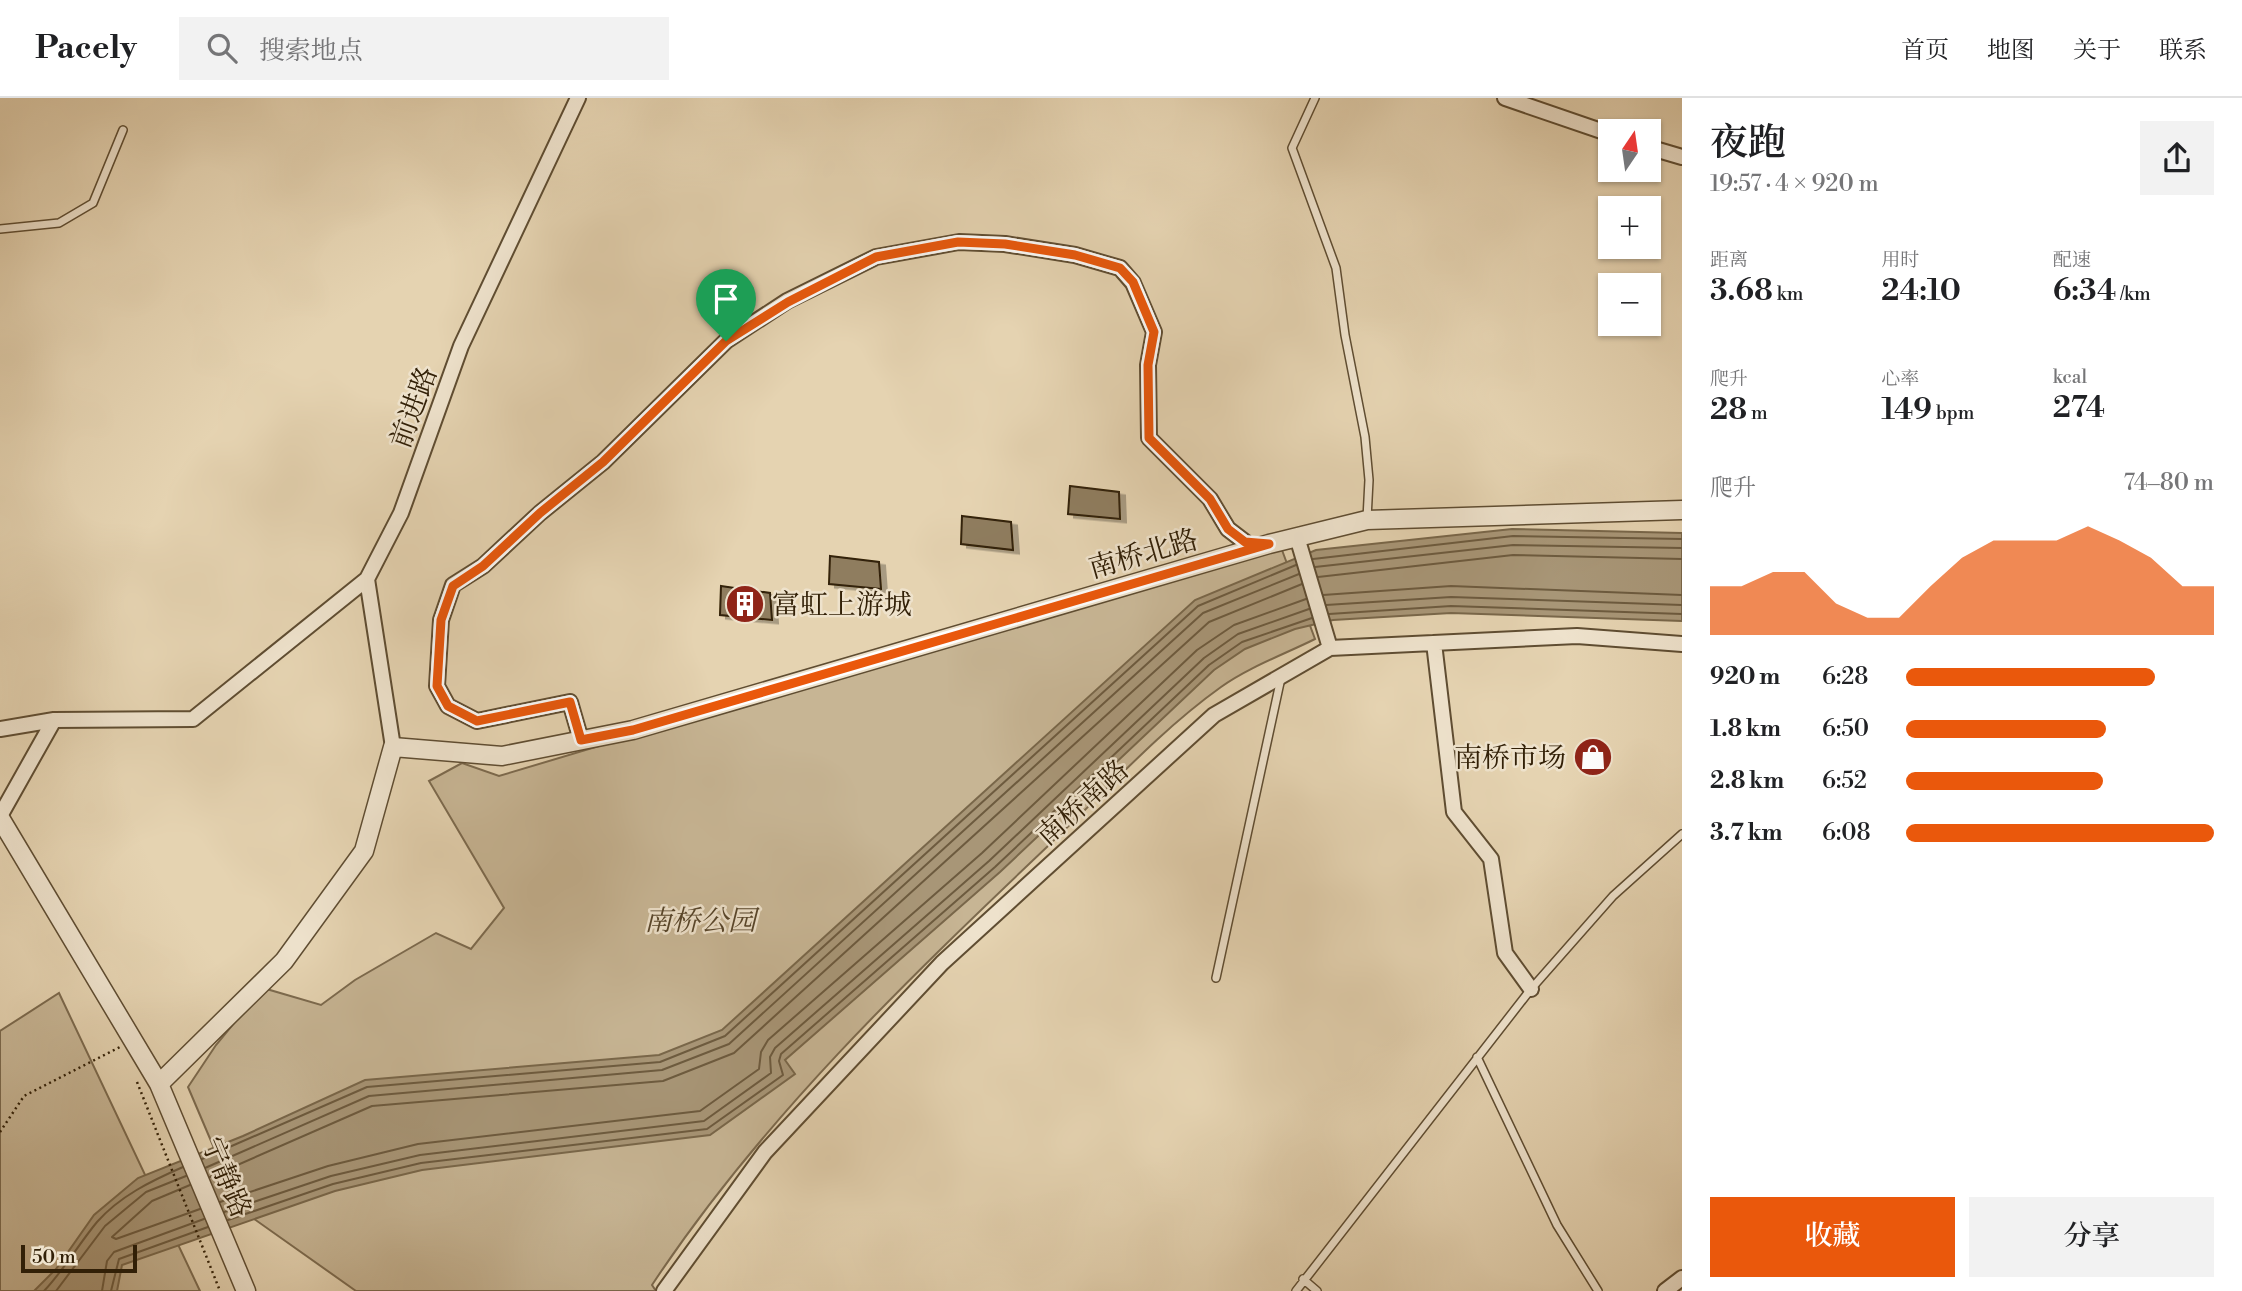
<!DOCTYPE html>
<html lang="zh">
<head>
<meta charset="utf-8">
<style>
	body { margin:0; font-family:"Libre Bodoni","Noto Serif SC",serif; background:#f2f2f2; color:#202124; height:100vh; display:flex; flex-direction:column; font-size:26px; white-space:nowrap }
	* { box-sizing:border-box; margin:0 }
	p { font-size:23px; color:#757577 }
	.icon { flex:none; width:38px; height:38px; fill:none; stroke:currentColor; stroke-width:2; stroke-linecap:round; stroke-linejoin:round }
	.map { position:relative; flex:1; overflow:hidden }
	.details { display:flex; flex-direction:column; background:#fff; width:560px }
	.details>* { flex:none }
	.needle { width:46px; rotate:13deg }
	.buttons { position:absolute; left:1598px; top:21px; display:grid; gap:14px }
	.buttons a { display:grid; place-items:center; width:63px; height:63px; border-radius:0px; background:#fff; box-shadow:0 2px 5px #0004; font-size:35px }
	.scale { position:absolute; left:21px; bottom:18px; width:116px; box-sizing:border-box; padding-left:7px; border:4px solid #322007; border-top:0; font-size:19px; line-height:24px; white-space:nowrap; color:#322007; -webkit-text-stroke:5px #eee2cc; paint-order:stroke }
	.pin { position:absolute; display:grid; place-items:center; width:60px; height:60px; color:#fff; margin:-72px -30px; border-radius:50% 50% 50% 0; rotate:-45deg; box-shadow:0 0 7px #0007 }
	.pin .icon { rotate:45deg }
	.round { display:grid; place-items:center; flex:none; width:74px; height:74px; border-radius:0px; background:#f2f2f2 }
	.head { display:flex; align-items:center; justify-content:space-between; height:119px; padding:0 28px }
	h1 { font-size:38px; font-weight:600; line-height:52px }
	.metrics { display:grid; grid-template-columns:repeat(3,1fr); gap:10px; height:119px; padding:7px 28px }
	.metrics div { display:grid; align-content:center }
	.metrics b { font-size:30px; font-weight:600 }
	.metrics small { font-size:19px; font-weight:400 }
	.metrics p { font-size:19px }
	.chart { height:196px; padding:14px 28px }
	.chart p { display:flex; justify-content:space-between }
	.chart svg { width:100%; height:126px; margin-top:7px; fill:#ea580c; opacity:.7 }
	.action { display:flex; gap:14px; margin-top:auto; padding:14px 28px }
	.action a { flex:1; height:80px; border-radius:0px; background:#ea580c; color:#fff; font-size:28px; font-weight:600; line-height:80px; text-align:center }
	.action a+a { background:#f2f2f2; color:#202124 }
	ul { padding:0 28px; list-style:none; font-size:23px }
	li { display:grid; grid-template-columns:112px 84px 1fr; align-items:center; height:52px }
	li i { height:18px; border-radius:9px; background:#ea580c }
	header { display:flex; align-items:center; gap:42px; box-sizing:border-box; height:98px; padding:0 35px; background:#fff; border-bottom:2px solid #e0e0e0 }
	header strong { font-size:33px }
	nav { display:flex; gap:38px; margin-inline-start:auto; font-size:24px }
	.search { width:490px; height:63px; background:#f2f2f2; display:flex; align-items:center; gap:18px; box-sizing:border-box; padding:0 24px; border-radius:0px; color:#757577; font-size:26px }
	main { display:flex; flex:1; min-height:0 }
	.map>svg:first-child { display:block }
	.green { fill:#c7b594; stroke:#7c6a4e; stroke-width:2 }
	.water { fill:#a89677; stroke:#79674a; stroke-width:2 }
	.lines { fill:none; stroke-linecap:round; stroke-linejoin:round }
	.shore { stroke:#6d5b3f; stroke-width:2 }
	.building { fill:#8f7d5f; stroke:#322007; stroke-width:2; filter:url(#shadow) }
	.service-casing { stroke:#5f4d32; stroke-width:10 }
	.minor-casing { stroke:#5f4d32; stroke-width:18 }
	.tertiary-casing { stroke:#5f4d32; stroke-width:21 }
	.path { stroke:#322007; stroke-width:2.5; stroke-dasharray:2 3.5; stroke-linecap:butt }
	.service { stroke:#eee2cc; stroke-width:7 }
	.minor { stroke:#eee2cc; stroke-width:14 }
	.tertiary { stroke:#eee2cc; stroke-width:18 }
	.route-casing { stroke:#fff; stroke-width:14 }
	.route { stroke:#ea580c; stroke-width:9 }
	.labels { text-anchor:middle; stroke-width:5; stroke-linejoin:round; paint-order:stroke }
	.street-label { font-size:28px; fill:#322007; stroke:#eee2cc }
	.poi-label { font-size:28px; fill:#322007; stroke:#eee2cc; text-anchor:start }
	.park-label { font-size:28px; font-style:italic; fill:#57452a; stroke:#eee2cc }
</style>
</head>
<body>
<header>
<strong>Pacely</strong>
<div class="search"><svg class="icon" aria-label="search" viewBox="0 0 24 24"><circle cx="10" cy="10" r="6"/><path d="M15 15l6 6"/></svg>搜索地点</div>
<nav><a>首页</a><a>地图</a><a>关于</a><a>联系</a></nav>
</header>
<main>
<div class="map">
<svg width="1682" height="1193" viewBox="0 0 1682 1193">
	<defs>
		<filter id="shadow"><feDropShadow dx="6" dy="3.5" stdDeviation="0" flood-color="#0004"/></filter>
	</defs>
	<rect width="100%" height="100%" fill="#e5d3b1"/>
	<filter id="stains"><feTurbulence type="fractalNoise" baseFrequency=".00286" numOctaves="4"/><feColorMatrix values="0 0 0 0 .2 0 0 0 0 .09 0 0 0 0 .02 0 0 0 .5 -.17"/></filter>
	<radialGradient id="worn" r=".72"><stop offset=".6" stop-color="#630" stop-opacity="0"/><stop offset="1" stop-color="#630" stop-opacity=".3"/></radialGradient>
	<path class="green" d="M1279 444 1315 541C1285 556 1249 569 1221 589 1158 634 1105 694 1049 747 906 883 761 1022 652 1187L656 1193H356L240 1111 188 989 216 947 263 890 321 907 355 882 436 835 471 851 504 810 429 683 462 665 499 678Z
		M59 895 200 1193H0V933Z"/>
	<path class="water" d="M1512 431 1682 435V523L1451 515 1333 522 1295 531 1245 551 1214 572 1000 774 785 962 795 976 710 1037 422 1072 335 1093 122 1167 117 1193H34L56 1171 94 1117 138 1080 243 1038 365 982 659 957 722 932 1195 502 1316 452Z"/>
	<g class="lines">
		<path class="shore" d="M1313 461 1513 438 1682 441
			M1315 469 1513 447 1682 450
			M1318 479 1513 457 1682 461
			M1323 497 1451 488 1682 497
			M1326 507 1451 499 1682 507
			M1329 516 1451 508 1682 516
			M202 1061 367 989 660 964 725 938 1198 508 1296 467
			M205 1070 369 998 662 972 729 946 1203 515 1299 476
			M210 1079 372 1008 663 983 734 955 1209 524 1302 486
			M190 1087 152 1103 112 1139 116 1141 200 1111
			M220 1104 328 1068 418 1046 700 1013 759 971 761 954 768 942 982 755 1197 552 1234 527 1306 501
			M224 1114 331 1078 420 1057 704 1023 771 975 770 959 775 950 989 763 1204 560 1238 536 1309 511
			M228 1122 333 1086 421 1065 707 1031 783 977 779 963 781 956 995 769 1209 567 1242 544 1312 520
			M44 1193C64 1172 78 1147 97 1124 120 1098 151 1083 183 1069
			M56 1193 105 1128 146 1094 186 1078
			M102 1193 107 1163 114 1154 204 1121
			M111 1193 119 1161 208 1129"/>
	</g>
	<path class="building" d="M1070 388 1119 394 1120 421 1068 416Z
		M962 418 1011 424 1013 452 961 446Z
		M830 458 879 464 881 491 829 486Z
		M721 488 770 495 772 522 720 517Z"/>
	<g class="lines">
		<g class="service-casing">
			<path id="service" d="M1315 0 1292 50 1336 170 1345 237 1365 339 1369 382 1367 421
				M0 131 59 125 93 105 123 32
				M1216 880 1281 580
				M1477 959 1557 1127 1598 1193
				M1303 1181 1317 1193
				M1296 1193 1531 891 1613 798 1682 736"/>
		</g>
		<g class="minor-casing">
			<path id="minor" d="M1505 0 1610 36
				M1648 49 1682 59
				M1297 439 1330 550
				M1434 545 1454 714 1491 761 1505 855 1531 891
				M54 622 193 621 367 481
				M0 631 54 622 0 718
				M581 642 570 604 477 623 448 608 437 588 441 522 453 487 483 468 540 415 603 364 726 243 787 203 876 159 959 144 1005 146 1075 157 1120 170 1133 185 1154 234 1148 267 1149 340 1210 401 1228 431 1245 444
				M393 649 367 481 401 415 461 248 578 0
				M664 1193 765 1054 942 865 1214 617 1330 550 1577 538 1682 546
				M1665 1193 1682 1180"/>
		</g>
		<g class="tertiary-casing">
			<path id="tertiary" d="M0 720 159 986 284 863 364 753 393 649 502 658 633 632 1269 446 1367 422 1682 412
				M159 986 246 1193"/>
		</g>
		<path class="path" d="M137 984 220 1193
			M0 1034 24 998 120 949"/>
		<use href="#service" class="service"/>
		<use href="#minor" class="minor"/>
		<use href="#tertiary" class="tertiary"/>
	</g>
	<g class="lines">
		<g class="route-casing">
			<path id="route" d="M958 144 1005 146 1075 157 1120 170 1133 184 1154 234 1148 267 1149 340 1210 401 1228 431 1245 444 1269 446 633 632 581 642 570 604 477 623 448 608 437 588 441 522 453 488 483 468 540 415 603 364 726 243 788 204 876 159Z"/>
		</g>
		<use href="#route" class="route"/>
	</g>
	<defs>
		<g id="building-disc" transform="scale(2.0125)"><circle r="9.5" fill="#8f2418" stroke="#eee2cc"/><path d="M-4-6H4V6H1V3H-1V6H-4ZM-2.5-4.3h1.7v1.8h-1.7ZM.8-4.3h1.7v1.8H.8ZM-2.5-1h1.7V.8h-1.7ZM.8-1h1.7V.8H.8Z" fill="#fff"/></g>
		<g id="shop-disc" transform="scale(2.0125)"><circle r="9.5" fill="#8f2418" stroke="#eee2cc"/><path d="M-5-2.5h2.3a2.7 3.5 0 0 1 5.4 0H5L5.5 6h-11ZM-1.5-2.5h3a1.5 2.3 0 0 0-3 0Z" fill="#fff"/></g>
	</defs>
	<g fill-rule="evenodd">
		<use href="#building-disc" x="745" y="506"/>
		<use href="#shop-disc" x="1593" y="659"/>
	</g>
	<g class="labels">
		<g class="street-label">
			<text transform="translate(413 309) rotate(-70)" y="10">前进路</text>
			<text transform="translate(1143 455) rotate(-16)" y="10">南桥北路</text>
			<text transform="translate(1082 704) rotate(-42)" y="10">南桥南路</text>
			<text transform="translate(227 1079) rotate(67)" y="10">宁静路</text>
		</g>
		<g class="poi-label">
			<text x="772" y="516">富虹上游城</text>
			<text x="1566" y="669" text-anchor="end">南桥市场</text>
		</g>
		<g class="park-label">
			<text x="700" y="832">南桥公园</text>
		</g>
	</g>
	<rect width="100%" height="100%" filter="url(#stains)"/>
	<rect width="100%" height="100%" fill="url(#worn)"/>
</svg>
<div class="buttons">
<a><svg class="needle" viewBox="-14 -14 28 28"><path d="M0-13l5 13h-10z" fill="#e53935"/><path d="M0 13l5-13h-10z" fill="#757577"/></svg></a>
<a>+</a>
<a>−</a>
</div>
<div class="scale">50 m</div>
<div class="pin" style="left:726px;top:243px;background:#1e9e55"><svg class="icon" aria-label="arrive" viewBox="0 0 24 24"><path d="M6 21V4h12l-3 4 3 4H6"/></svg></div>
</div>
<section class="details">
<div class="head"><div><h1>夜跑</h1><p>19:57 · 4 × 920 m</p></div><a class="round"><svg class="icon" aria-label="share" viewBox="0 0 24 24"><path d="M12 15V3M7 8l5-5 5 5M5 13v7h14v-7"/></svg></a></div>
<div class="metrics">
<div><p>距离</p><b>3.68<small> km</small></b></div>
<div><p>用时</p><b>24:10</b></div>
<div><p>配速</p><b>6:34<small> /km</small></b></div>
</div>
<div class="metrics">
<div><p>爬升</p><b>28<small> m</small></b></div>
<div><p>心率</p><b>149<small> bpm</small></b></div>
<div><p>kcal</p><b>274</b></div>
</div>
<div class="chart"><p><span>爬升</span>74–80 m</p>
<svg viewBox="0 0 160 44" preserveAspectRatio="none"><path d="M0 44V27L10 27L20 22L30 22L40 33L50 38L60 38L70 27L80 17L90 11L100 11L110 11L120 6L130 11L140 17L150 27L160 27V44z"/></svg>
</div>
<ul>
<li><b>920 m</b>6:28<i style="width:81%"></i></li>
<li><b>1.8 km</b>6:50<i style="width:65%"></i></li>
<li><b>2.8 km</b>6:52<i style="width:64%"></i></li>
<li><b>3.7 km</b>6:08<i style="width:100%"></i></li>
</ul>
<div class="action"><a>收藏</a><a>分享</a></div>
</section>
</main>
</body>
</html>
